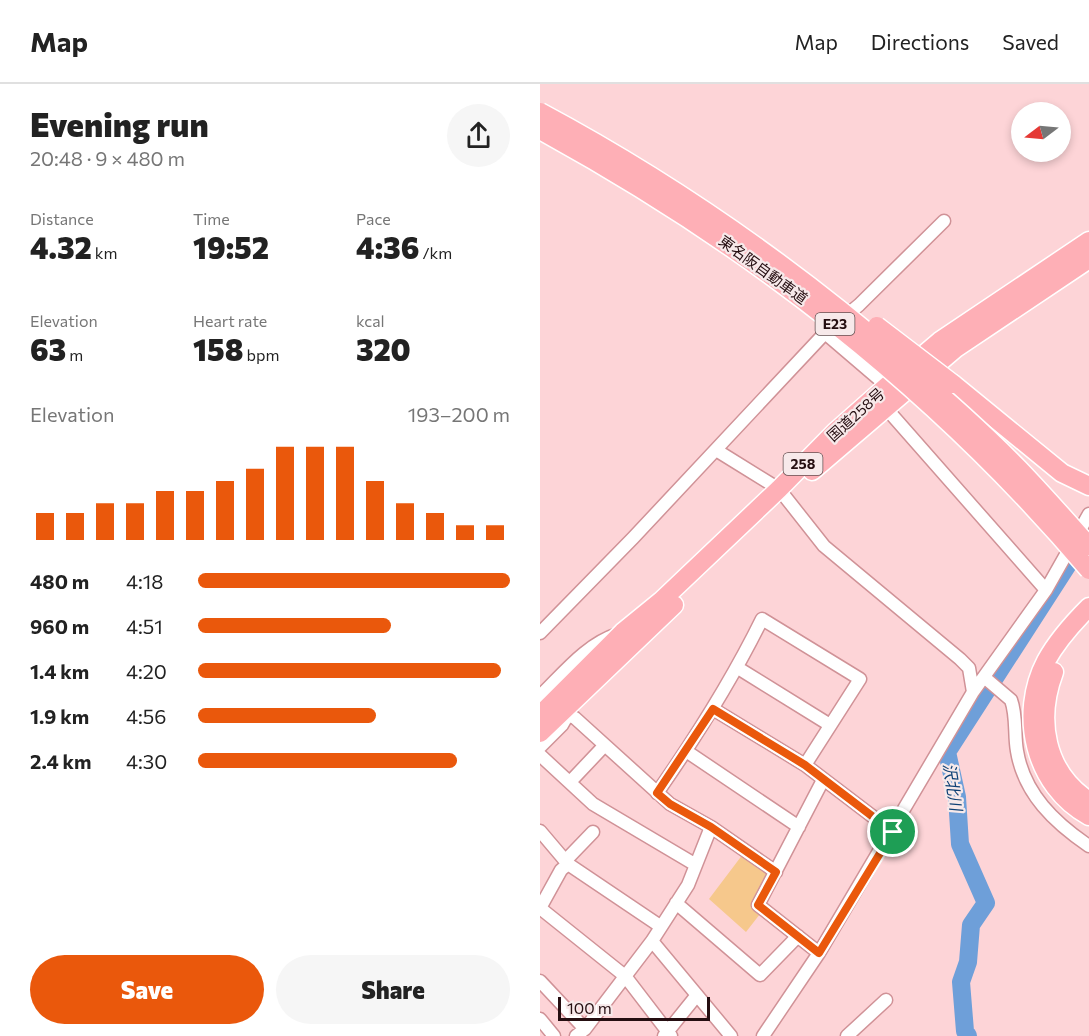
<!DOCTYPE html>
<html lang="en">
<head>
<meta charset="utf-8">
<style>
	body { margin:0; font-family:Commissioner,"Noto Sans JP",sans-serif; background:#f6f6f6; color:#222; height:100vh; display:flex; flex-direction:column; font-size:22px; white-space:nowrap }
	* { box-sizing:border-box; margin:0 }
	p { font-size:20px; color:#767676 }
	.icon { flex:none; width:33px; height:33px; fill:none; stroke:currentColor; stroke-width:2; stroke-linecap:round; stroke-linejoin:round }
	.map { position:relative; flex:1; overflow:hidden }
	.sheet { display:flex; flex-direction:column; background:#fff; width:540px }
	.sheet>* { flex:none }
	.needle { width:39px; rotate:254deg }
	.controls { position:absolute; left:471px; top:18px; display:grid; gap:12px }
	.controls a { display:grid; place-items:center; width:60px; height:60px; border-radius:50%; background:#fff; box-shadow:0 3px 9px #0003; font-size:30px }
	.scale { position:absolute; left:18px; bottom:15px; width:152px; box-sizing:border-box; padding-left:6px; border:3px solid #250e11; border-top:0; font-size:16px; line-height:21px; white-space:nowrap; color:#250e11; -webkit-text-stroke:4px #f7e9ea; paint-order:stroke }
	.pin { position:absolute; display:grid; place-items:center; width:51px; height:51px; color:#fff; margin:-26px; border:3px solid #fff; border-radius:50%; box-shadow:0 2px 6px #0007 }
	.round { display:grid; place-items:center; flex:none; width:63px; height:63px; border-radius:32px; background:#f6f6f6 }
	.head { display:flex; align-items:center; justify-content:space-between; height:102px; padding:0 30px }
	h1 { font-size:33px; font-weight:800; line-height:45px }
	.stats { display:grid; grid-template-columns:repeat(3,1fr); gap:9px; height:102px; padding:6px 30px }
	.stats div { display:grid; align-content:center }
	.stats b { font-size:30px; font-weight:800 }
	.stats small { font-size:16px; font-weight:400 }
	.stats p { font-size:16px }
	.chart { height:168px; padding:12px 30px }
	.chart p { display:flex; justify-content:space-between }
	.chart svg { width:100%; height:108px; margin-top:6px; stroke:#ea580c; stroke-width:6 }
	.action { display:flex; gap:12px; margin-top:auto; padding:12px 30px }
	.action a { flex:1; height:69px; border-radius:36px; background:#ea580c; color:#fff; font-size:24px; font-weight:800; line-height:69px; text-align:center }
	.action a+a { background:#f6f6f6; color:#222 }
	ul { padding:0 30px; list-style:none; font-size:20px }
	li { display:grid; grid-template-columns:96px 72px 1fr; align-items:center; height:45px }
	li i { height:15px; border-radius:8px; background:#ea580c }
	header { display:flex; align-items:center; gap:36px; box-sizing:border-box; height:84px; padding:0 30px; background:#fff; border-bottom:2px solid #e0e0e0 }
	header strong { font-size:28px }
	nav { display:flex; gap:33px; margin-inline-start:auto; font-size:21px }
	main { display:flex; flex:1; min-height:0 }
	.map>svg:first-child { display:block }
	.green { fill:#f6c88c }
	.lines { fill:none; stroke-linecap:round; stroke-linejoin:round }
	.river { stroke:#6e9fd9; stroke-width:18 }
	.minor-casing { stroke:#d09297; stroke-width:15 }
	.highway-casing { stroke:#fff; stroke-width:21 }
	.minor { stroke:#fff; stroke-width:12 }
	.highway { stroke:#feafb6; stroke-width:18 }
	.highway-bridge-casing { stroke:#fff; stroke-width:21; stroke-linecap:butt }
	.highway-bridge { stroke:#feafb6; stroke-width:18 }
	.route-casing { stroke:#fff; stroke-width:12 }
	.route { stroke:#ea580c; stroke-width:8 }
	.labels { text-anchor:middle; stroke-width:4.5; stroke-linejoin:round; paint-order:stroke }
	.shield { fill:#f7e9ea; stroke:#645052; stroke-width:1.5 }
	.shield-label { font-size:14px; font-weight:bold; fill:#250e11 }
	.street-label { font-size:15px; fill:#250e11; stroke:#f7e9ea }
	.water-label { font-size:16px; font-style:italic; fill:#0e4075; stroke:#f7e9ea }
</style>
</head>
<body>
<header>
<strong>Map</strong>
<nav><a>Map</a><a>Directions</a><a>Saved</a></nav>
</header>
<main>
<section class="sheet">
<div class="head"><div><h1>Evening run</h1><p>20:48 · 9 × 480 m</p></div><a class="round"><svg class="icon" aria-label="share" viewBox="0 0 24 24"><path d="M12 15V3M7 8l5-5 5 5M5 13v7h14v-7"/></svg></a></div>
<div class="stats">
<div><p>Distance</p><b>4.32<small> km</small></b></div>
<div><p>Time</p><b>19:52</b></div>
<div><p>Pace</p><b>4:36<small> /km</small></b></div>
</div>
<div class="stats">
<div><p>Elevation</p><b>63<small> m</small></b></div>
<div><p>Heart rate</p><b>158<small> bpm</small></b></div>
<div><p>kcal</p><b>320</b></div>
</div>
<div class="chart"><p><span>Elevation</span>193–200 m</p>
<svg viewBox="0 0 160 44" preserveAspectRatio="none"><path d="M5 44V33M15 44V33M25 44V29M35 44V29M45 44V24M55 44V24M65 44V20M75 44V15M85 44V6M95 44V6M105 44V6M115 44V20M125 44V29M135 44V33M145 44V38M155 44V38"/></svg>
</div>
<ul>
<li><b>480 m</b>4:18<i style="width:100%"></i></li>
<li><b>960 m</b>4:51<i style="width:62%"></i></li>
<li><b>1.4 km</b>4:20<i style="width:97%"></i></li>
<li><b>1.9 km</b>4:56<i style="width:57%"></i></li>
<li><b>2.4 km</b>4:30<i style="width:83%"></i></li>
</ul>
<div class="action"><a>Save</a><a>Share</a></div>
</section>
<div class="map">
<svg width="549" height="952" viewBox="0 0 549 952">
	<rect width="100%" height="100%" fill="#fdd4d7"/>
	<path class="green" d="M203 770 225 785 228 793 212 823 220 830 206 848 169 815Z"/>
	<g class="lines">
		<path class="river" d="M428 952 425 947 421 898 428 878 431 841 446 819 420 760 417 713 407 668 549 448"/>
		<g class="minor-casing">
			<path id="minor" d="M285 249 347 302
				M345 323 506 506
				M176 366 239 405 284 462 420 575 429 584 433 608
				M0 549 93 454 285 249 319 221 404 137
				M198 584 290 641
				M444 593 471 616C477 632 474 651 477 667 484 710 515 739 549 762
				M0 612C23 590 46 560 78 550
				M173 625 265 681 353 748
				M28 631 35 634 130 720 171 743 236 788
				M0 663 22 641 30 627
				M146 667 259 743
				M0 671 53 720 156 781
				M30 698 64 662
				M117 709C156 653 192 596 222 535L320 595 265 681
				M0 747 28 780
				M26 776 53 748
				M136 819 220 891 258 852
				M120 842 28 780 21 786 0 824 85 892 131 952
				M112 857 191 952
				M279 869 218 821 283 696
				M0 897 45 945
				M0 935 14 952
				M36 952 45 945 112 857 148 801 171 743
				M124 952 157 911
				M223 952 279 869 433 608 506 506 549 430
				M307 952 346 916"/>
		</g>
		<g class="highway-casing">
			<path id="highway" d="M413 300 522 389 549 402
				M272 387 416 264 549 175
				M549 523C533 539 517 557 506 577 478 630 494 702 549 732
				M514 588C496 636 505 688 549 717
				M0 631 83 548 121 517 239 405 295 348 347 302 400 257 549 157
				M0 649 134 521"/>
		</g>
		<use href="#minor" class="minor"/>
		<use href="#highway" class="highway"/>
		<g class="highway-bridge-casing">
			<path id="highway-bridge" d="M0 28C131 98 253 183 365 280 404 314 443 348 479 385 503 410 526 436 549 462
				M0 46C210 161 394 303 549 486
				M337 242 413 300"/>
		</g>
		<use href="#highway-bridge" class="highway-bridge"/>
	</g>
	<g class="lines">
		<g class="route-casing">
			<path id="route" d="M173 625 265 681 353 748 279 869 218 821 236 788 171 743 130 720 117 709Z"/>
		</g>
		<use href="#route" class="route"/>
	</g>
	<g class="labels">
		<g class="shield">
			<rect x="275.5" y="229" width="39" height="22" rx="4.5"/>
			<rect x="243.5" y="369" width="39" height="22" rx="4.5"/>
		</g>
		<g class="shield-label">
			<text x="295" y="245">E23</text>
			<text x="263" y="385">258</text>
		</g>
		<g class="street-label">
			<text transform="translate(223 186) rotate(36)" y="5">東名阪自動車道</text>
			<text transform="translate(316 331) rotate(-42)" y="5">国道258号</text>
		</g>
		<g class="water-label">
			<text transform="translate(413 703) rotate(81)" y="6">沢北川</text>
		</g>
	</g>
</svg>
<div class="controls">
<a><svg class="needle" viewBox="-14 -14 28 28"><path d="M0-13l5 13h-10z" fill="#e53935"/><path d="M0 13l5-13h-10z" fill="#767676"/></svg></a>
</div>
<div class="scale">100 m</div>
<div class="pin" style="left:353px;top:748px;background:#1e9e55"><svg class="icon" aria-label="arrive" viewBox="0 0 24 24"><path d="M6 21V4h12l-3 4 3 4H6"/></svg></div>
</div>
</main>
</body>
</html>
